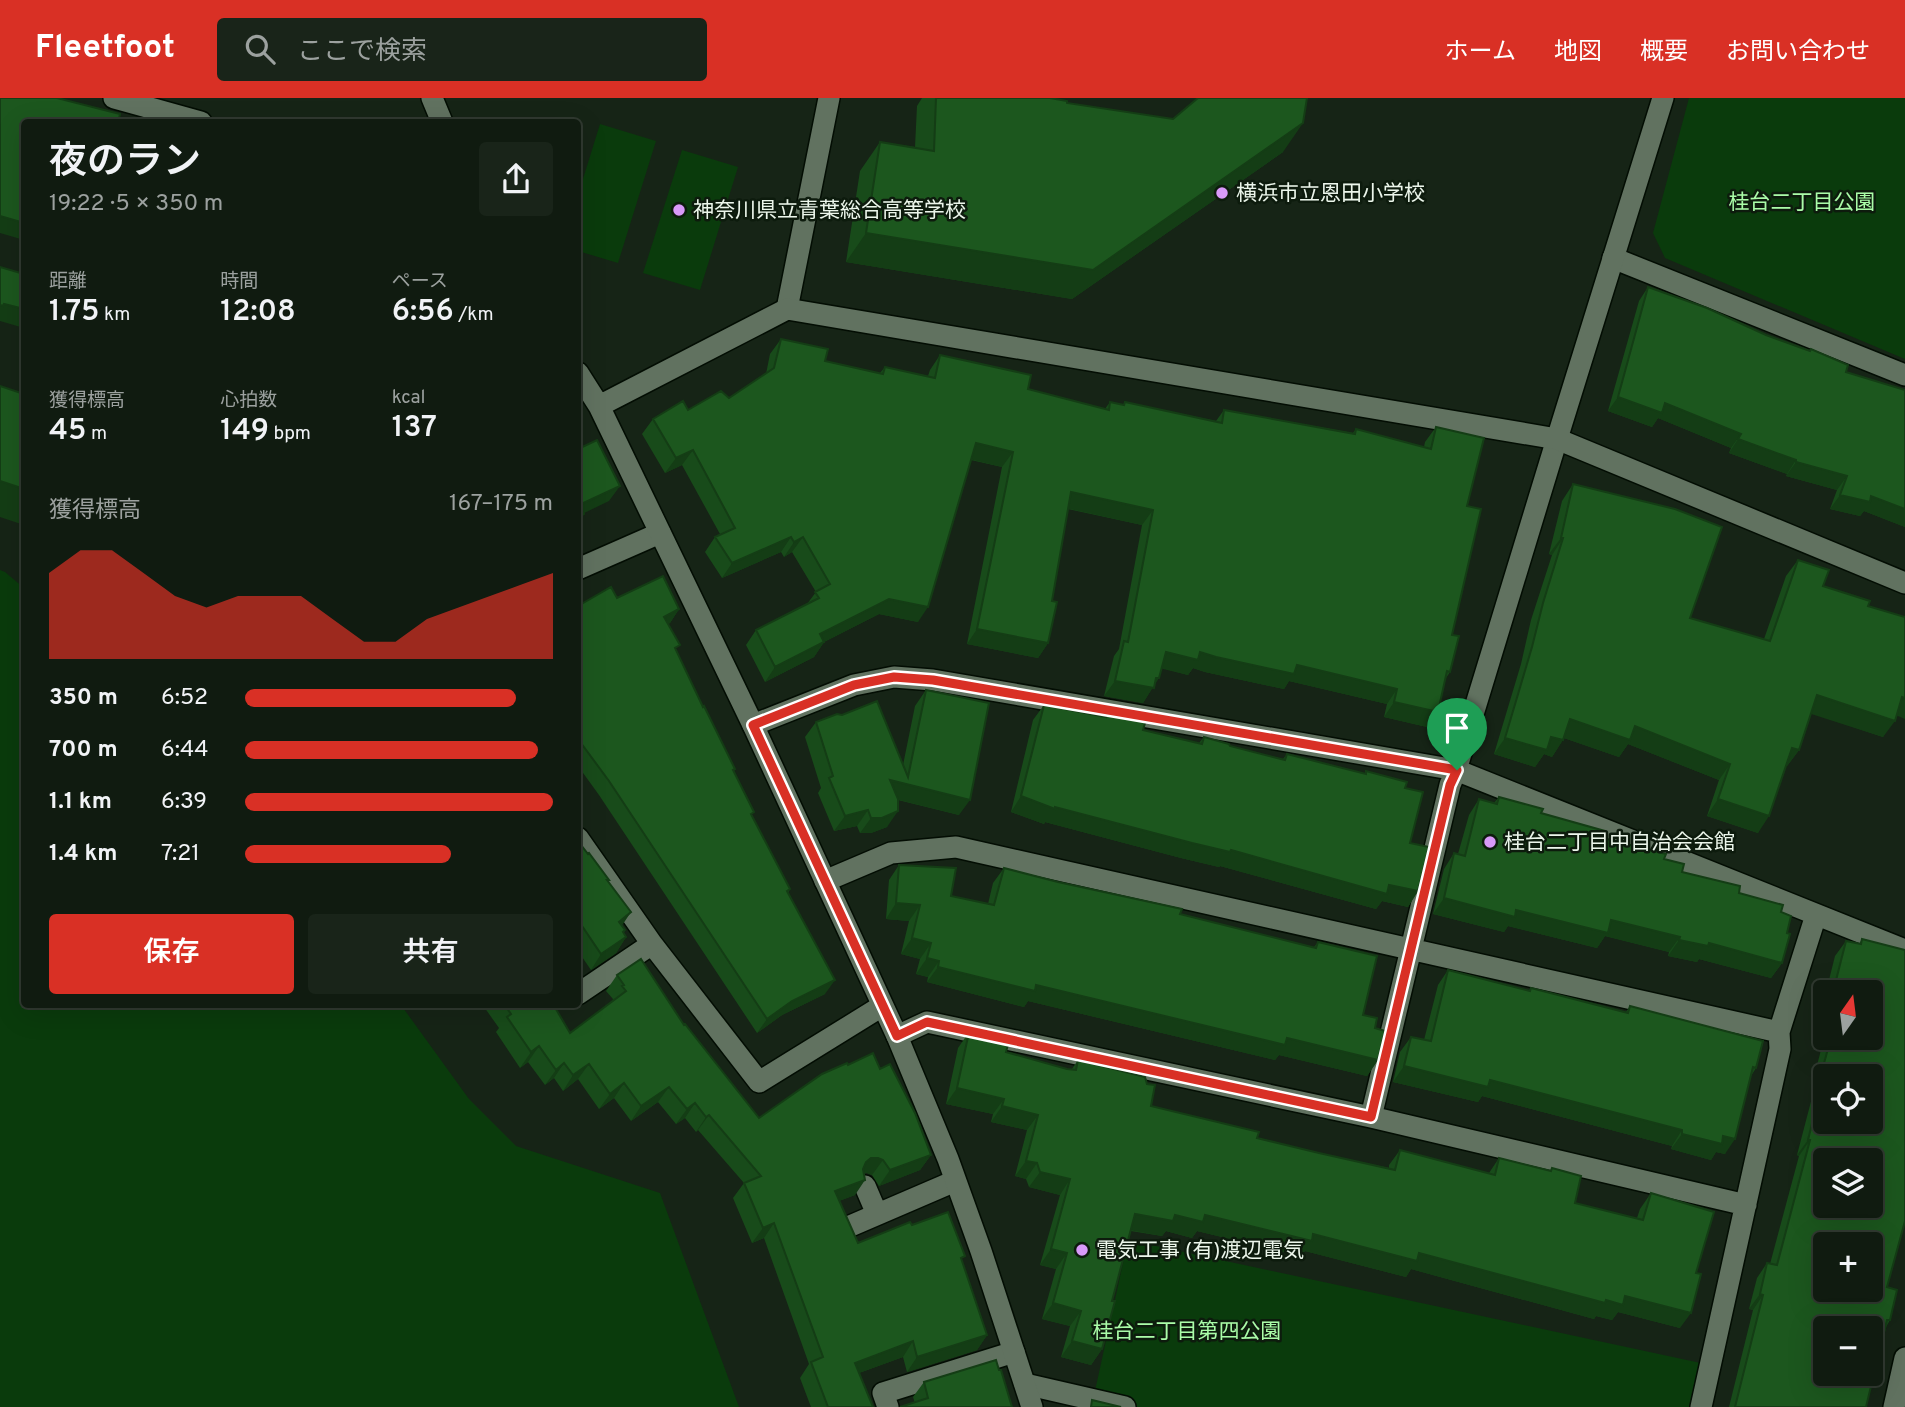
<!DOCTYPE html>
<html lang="ja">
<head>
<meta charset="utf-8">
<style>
	body { margin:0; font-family:Overpass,"Noto Sans JP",sans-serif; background:#192419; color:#f1f3f6; height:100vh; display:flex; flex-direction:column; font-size:26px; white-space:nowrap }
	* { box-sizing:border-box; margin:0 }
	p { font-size:23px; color:#9ca19f }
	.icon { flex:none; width:38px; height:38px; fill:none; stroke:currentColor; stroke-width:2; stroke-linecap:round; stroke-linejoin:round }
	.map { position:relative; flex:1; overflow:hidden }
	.side { position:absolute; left:21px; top:21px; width:560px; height:889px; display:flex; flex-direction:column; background:#101b10; border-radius:7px; box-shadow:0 7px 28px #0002,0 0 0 2px #303930 }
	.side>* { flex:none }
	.needle { width:46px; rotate:14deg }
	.tools { position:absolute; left:1813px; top:882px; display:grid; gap:14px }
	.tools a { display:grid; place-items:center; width:70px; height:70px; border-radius:7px; background:#101b10; box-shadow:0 7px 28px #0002,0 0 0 2px #303930; font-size:35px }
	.pin { position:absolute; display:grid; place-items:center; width:60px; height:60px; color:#fff; margin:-72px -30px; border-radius:50% 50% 50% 0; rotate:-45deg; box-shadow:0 0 7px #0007 }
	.pin .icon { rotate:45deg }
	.round { display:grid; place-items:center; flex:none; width:74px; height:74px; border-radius:7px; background:#192419 }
	.summary { display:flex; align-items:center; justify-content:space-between; height:119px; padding:0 28px }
	h1 { font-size:38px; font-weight:600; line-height:52px }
	.metrics { display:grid; grid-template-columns:repeat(3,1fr); gap:10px; height:119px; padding:7px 28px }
	.metrics div { display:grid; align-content:center }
	.metrics b { font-size:30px; font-weight:600 }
	.metrics small { font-size:19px; font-weight:400 }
	.metrics p { font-size:19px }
	.chart { height:196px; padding:14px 28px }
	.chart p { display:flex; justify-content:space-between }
	.chart svg { width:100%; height:126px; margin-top:7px; fill:#d93025; opacity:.7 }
	.action { display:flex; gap:14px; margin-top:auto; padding:14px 28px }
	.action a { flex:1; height:80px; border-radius:7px; background:#d93025; color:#fff; font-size:28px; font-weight:600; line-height:80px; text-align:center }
	.action a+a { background:#192419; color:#f1f3f6 }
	ul { padding:0 28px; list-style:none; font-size:23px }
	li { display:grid; grid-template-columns:112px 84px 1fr; align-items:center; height:52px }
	li i { height:18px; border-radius:9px; background:#d93025 }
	header { display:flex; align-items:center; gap:42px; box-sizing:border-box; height:98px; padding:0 35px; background:#d93025; color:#fff }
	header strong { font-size:33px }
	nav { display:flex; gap:38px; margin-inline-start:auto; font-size:24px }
	.search { width:490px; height:63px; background:#192419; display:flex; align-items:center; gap:18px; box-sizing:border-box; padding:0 24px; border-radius:7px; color:#9ca19f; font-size:26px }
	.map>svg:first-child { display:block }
	.green { fill:#0a3b0c }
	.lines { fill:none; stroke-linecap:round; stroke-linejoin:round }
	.lane-casing { stroke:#030d03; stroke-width:24 }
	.street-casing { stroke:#030d03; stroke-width:24 }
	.secondary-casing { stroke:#030d03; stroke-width:24 }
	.lane { stroke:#617260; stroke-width:21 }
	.street { stroke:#617260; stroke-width:21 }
	.secondary { stroke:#617260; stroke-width:21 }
	.wall { fill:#184b1a; fill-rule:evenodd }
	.shaded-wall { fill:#143d15 }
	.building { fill:#1c571e; stroke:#143d15; stroke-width:2; fill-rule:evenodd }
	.route-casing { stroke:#fff; stroke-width:14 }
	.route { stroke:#d93025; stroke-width:9 }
	.poi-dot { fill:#d89af8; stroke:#0d1b0d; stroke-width:2.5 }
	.labels { text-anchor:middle; stroke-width:5; stroke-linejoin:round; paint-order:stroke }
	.poi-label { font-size:21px; fill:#ecf6eb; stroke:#0d1b0d; text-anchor:start }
	.park-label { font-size:21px; fill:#aafca8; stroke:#0d1b0d }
</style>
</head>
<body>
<header>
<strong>Fleetfoot</strong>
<div class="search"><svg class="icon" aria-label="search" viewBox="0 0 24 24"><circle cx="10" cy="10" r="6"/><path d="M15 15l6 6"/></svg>ここで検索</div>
<nav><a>ホーム</a><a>地図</a><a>概要</a><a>お問い合わせ</a></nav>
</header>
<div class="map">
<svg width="1905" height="1309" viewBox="0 0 1905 1309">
	<rect width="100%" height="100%" fill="#162416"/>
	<path class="green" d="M1689 0H1905V261L1665 160 1653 135Z
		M600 26 656 43 618 165 578 153V97Z
		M682 52 738 69 700 192 643 175Z
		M0 472 5 474 24 490V906L401 907 469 1001 516 1048 660 1095 739 1309H0Z
		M1128 1142 1710 1267 1701 1309H1125L1093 1302Z"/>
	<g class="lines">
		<g class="lane-casing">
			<path id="lane" d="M432 0 442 24"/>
		</g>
		<g class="street-casing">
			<path id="street" d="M1613 160 1905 277
				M787 211 829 0
				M578 471 660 435
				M753 627 854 587 894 579 933 582 1456 672 1905 852
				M578 740 652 846
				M825 783 891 755 956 749 1779 934
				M578 896 652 846 759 984 882 908
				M897 938 927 924 1371 1019 1746 1107
				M1371 1019 1450 687 1456 672 1557 341
				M865 1088 877 1116
				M848 1129 955 1083
				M1025 1286 1125 1309
				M888 1309 883 1295 1014 1254
				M1701 1309 1780 951 1779 934 1816 817
				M1894 1309 1905 1260"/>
		</g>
		<g class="secondary-casing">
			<path id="secondary" d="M114 0 201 24
				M578 275 599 308 753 627 897 938 948 1061 981 1153 1032 1309
				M599 308 787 211 1557 341 1905 485
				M1557 341 1663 0"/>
		</g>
		<use href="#lane" class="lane"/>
		<use href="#street" class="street"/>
		<use href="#secondary" class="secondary"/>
	</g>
	<path class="wall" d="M922 0H1050L1067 5 1173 21 1283 54 1072 201 846 164 860 73 880 44 915 49 917 8Z
		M1648 189 1766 237 1846 274 1905 292V429L1864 413 1860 418 1830 411 1837 392 1786 378 1787 376 1729 355 1731 350 1658 320 1652 329 1608 313 1639 203Z
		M781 241 825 263 880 275 885 269 928 278 930 272 940 257 1028 291 1105 311 1110 304 1123 307 1125 304 1216 323 1224 312 1353 335 1356 331 1424 349 1425 344 1436 329 1467 408 1452 537 1450 574 1446 580 1427 629 1384 619 1387 606 1289 583 1284 591 1205 574 1193 570 1188 577 1162 570 1154 587 1143 605 1104 598 1114 558 1119 551 1142 427 1068 411 1052 503 1048 545 1038 560 967 546 1002 369 971 362 918 524 879 516 824 544 814 559 765 584 746 547 756 532 807 506 816 494 792 454 784 459 781 454 722 480 705 454 715 439 720 436 682 367 665 375 642 336 653 321 729 300 766 276 770 256Z
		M1573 386 1690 520 1764 541 1786 478 1798 462 1823 488 1868 508 1896 617 1883 639 1811 615 1799 652 1787 668H1786L1758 735 1707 718 1719 682 1628 646 1619 659 1564 640 1552 659 1544 656 1535 669 1494 656 1521 566 1531 522 1552 457 1549 456 1562 403Z
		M617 500 679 511 670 525 668 526 676 553 703 609 735 671 734 673 752 718 790 791 788 795 825 896 782 917 757 935 599 697 578 668V508Z
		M926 592 959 717 898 702 887 729 871 735H860L857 728 834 733 818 695 821 690 805 639 816 624 903 667 915 608Z
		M1044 607 1101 618 1108 608 1143 632 1199 645 1204 639 1230 648 1283 661 1287 656 1365 676 1366 673 1405 690 1410 745 1418 793 1408 809 1382 803 1376 811 1220 768 1219 769 1181 760 1045 724 1044 726 1011 714 1033 622Z
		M1499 699 1603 740 1664 761 1682 774 1739 795 1781 814 1787 835 1782 865 1771 880 1699 861 1697 864 1668 858 1669 854 1605 838 1597 850 1508 828 1504 834 1433 816 1444 771 1454 755 1458 756 1469 717 1479 701 1494 705Z
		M578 743 608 783 622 827 625 832 623 835 626 839 616 855 591 872 578 853Z
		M899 767 951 798 988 806 993 785 1004 770 1180 816 1314 849 1318 844 1363 917 1375 930 1378 962 1367 978 1279 957 1275 962 1028 903 1024 909 927 884 928 879 916 876 920 861 901 856 909 823 886 821 889 782Z
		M1862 841 1905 852V1123L1887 1189 1897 1192 1890 1222 1886 1229 1866 1309H1729L1753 1212 1749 1211 1757 1180 1767 1165 1770 1166 1799 1058 1797 1057 1814 992 1811 991 1823 944 1814 942 1825 897V940H1871V894H1826L1835 858 1846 843 1859 846ZM1825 978H1871V1024H1825ZM1825 1062H1871V1108H1825ZM1825 1146H1871V1192H1825ZM1825 1230H1871V1276H1825Z
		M1448 872 1529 893 1531 890 1626 914 1630 908 1756 970 1751 978 1725 1056 1716 1054 1711 1062 1671 1051 1672 1048 1482 998 1478 1004 1393 984 1400 954 1411 939 1424 942 1438 887Z
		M617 877 684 927 759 1020 848 967 880 971 931 1057 920 1072 879 1088 872 1077 867 1075H864L855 1097 839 1103 858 1145 912 1127 962 1162 987 1237 977 1252 907 1274 903 1259 859 1275 873 1309H811L800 1280 809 1266 764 1140 752 1145 733 1100 744 1085 698 1032 696 1034 685 1020 676 1026 658 1004 631 1023 614 1000 599 1011 578 981 563 993 554 980 545 987 528 964 520 970 496 934 499 930 482 906H553L570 935 612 904 613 901 606 893Z
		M969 934 1006 954 1067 971H1072L1078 962 1151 1008 1257 1040 1319 1055 1389 1070V1067L1400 1052 1489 1075 1499 1060 1550 1073 1552 1070 1575 1105 1637 1120 1640 1111 1651 1095 1680 1230 1618 1214 1612 1222 1596 1218 1594 1221 1411 1171 1406 1179 1305 1153 1301 1158 1197 1133 1192 1140 1166 1133 1162 1138 1131 1133 1112 1203 1102 1251 1091 1267 1061 1259 1070 1228 1042 1221 1056 1171 1040 1167 1060 1097 1029 1089 1026 1081 1015 1078 1027 1032 991 1024 993 1016 946 1006 958 950Z
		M924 1284 1012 1309 915 1305 913 1299Z"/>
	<path class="shaded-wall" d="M1303 25 1283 54 1072 201 846 164 866 135Z
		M0 118 24 125V142L0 135Z
		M4 206 24 211V230L0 223V207Z
		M1618 299 1665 305 1741 336 1731 350 1658 320 1652 329 1608 313Z
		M1738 341 1796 362 1787 376 1729 355Z
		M976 345 1013 354 1002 369 965 360Z
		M693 352 682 367 665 375 676 360Z
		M1796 364 1847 378 1837 392 1786 378Z
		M0 383 24 391V427L0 419Z
		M620 388 609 403 578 418 579 407Z
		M1071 394 1153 412 1142 427 1061 409Z
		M1840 397 1871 398 1905 411V429L1864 413 1860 418 1830 411Z
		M584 416 578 426V420Z
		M791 439 781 454 722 480 732 465Z
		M803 439 792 454 784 459 794 444Z
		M1561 440H1563L1552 457 1549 456Z
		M889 501 928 509 918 524 879 516 810 551 820 536Z
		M679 511 670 525 654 533 664 519Z
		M977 531 1048 545 1038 560 967 546Z
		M824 544 814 559 765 584 775 569Z
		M1166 554H1200L1297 567 1397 591 1387 606 1289 583 1284 591 1205 574 1193 570 1188 577 1155 569Z
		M1156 580H1159L1143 605 1104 598 1115 583Z
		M1817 597 1895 623 1883 639 1805 614Z
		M1902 599 1905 600V621L1891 615Z
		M1394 604 1438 614 1427 629 1384 619Z
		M1570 621 1635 628 1730 666 1719 682 1628 646 1619 659 1558 638Z
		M1551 639 1563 642 1552 659 1544 656 1535 669 1494 656 1505 640Z
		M1792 650 1799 652 1787 668 1781 666Z
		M890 682 970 702 959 717 879 697Z
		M1021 698 1055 709 1231 752 1418 793 1408 809 1382 803 1376 811 1220 768 1219 769 1181 760 1045 724 1044 726 1011 714Z
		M1718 701 1769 718 1758 735 1707 718Z
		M868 712 857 728 834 733 845 718Z
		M898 713 887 729 871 735H860L871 720Z
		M1444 800 1516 812 1611 822 1680 839 1669 854 1605 838 1597 850 1508 828 1504 834 1433 816Z
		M896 805 920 807 909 823 886 821Z
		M631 814 621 829 619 824Z
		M625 832 615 847 626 839 616 855 591 872 601 856Z
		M912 840 931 845 920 861 901 856Z
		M1679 842 1709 845 1782 865 1771 880 1699 861 1697 864 1668 858Z
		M927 860 939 863 928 879 916 876Z
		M938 869 1036 887 1287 940 1378 962 1367 978 1279 957 1275 962 1028 903 1024 909 927 884Z
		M835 882 825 896 782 917 757 935 767 921 792 903Z
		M1825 926V940H1826L1823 944 1814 942Z
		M539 948 528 964 520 970 531 954Z
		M564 965 554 980 545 987 556 972Z
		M589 966 578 981 563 993 573 977Z
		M1404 968 1490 982 1682 1032 1672 1048 1482 998 1478 1004 1393 984Z
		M1821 976 1824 977 1814 992 1811 991Z
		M624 985 614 1000 599 1011 610 996Z
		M669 989 658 1004 631 1023 641 1008Z
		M957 990 1004 1001 993 1016 946 1006Z
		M695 1005 685 1020 676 1026 687 1011Z
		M1002 1008 1038 1017 1027 1032 991 1024Z
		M709 1017 698 1032 696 1034 706 1019Z
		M1682 1036 1723 1038 1735 1041 1725 1056 1716 1054 1711 1062 1671 1051Z
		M1808 1042H1810L1799 1058 1797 1057Z
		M931 1057 920 1072 879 1088 890 1072Z
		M871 1060H878L883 1062 872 1077 867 1075 860 1076 866 1064Z
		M1026 1063 1037 1065 1026 1081 1015 1078Z
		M1040 1074 1070 1081 1060 1097 1029 1089Z
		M865 1082 855 1097 825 1108 835 1093Z
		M1135 1116 1205 1117 1419 1155 1606 1202 1625 1198 1691 1215 1680 1230 1618 1214 1612 1222 1596 1218 1594 1221 1411 1171 1406 1179 1305 1153 1301 1158 1197 1133 1192 1140 1166 1133 1162 1138 1124 1131Z
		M774 1125 764 1140 752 1145 763 1130Z
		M1051 1151 1067 1155 1056 1171 1040 1167Z
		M1760 1196 1763 1197 1753 1212 1749 1211Z
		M1053 1205 1081 1213 1070 1228 1042 1221Z
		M987 1237 977 1252 907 1274 917 1259Z
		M913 1243 903 1259 845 1280 855 1265Z
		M1072 1243 1102 1251 1091 1267 1061 1259Z"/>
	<path class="building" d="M0 0H57L120 16 119 21 134 24H24V125L0 118Z
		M936 0H1050L1067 3V5L1173 21 1198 0H1307L1303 25 1093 172 866 135 880 44 934 53Z
		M0 169 24 176V211L4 206 3 208 0 207Z
		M1648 189 1707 210 1766 237 1810 253 1811 251 1848 267 1846 274 1905 292V411L1871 398 1870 404 1840 397 1847 378 1796 364V362L1738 341 1741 336 1665 305 1662 315 1618 299Z
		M781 241 828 251 825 263 883 276 885 269 935 280 940 257 1031 277 1028 291 1109 312 1110 304 1124 307 1125 304 1222 325 1224 312 1355 336 1356 331 1431 351 1436 329 1484 340 1467 408 1481 411 1452 537 1459 538 1450 574 1447 573 1438 614 1394 604 1397 591 1297 567 1294 576 1216 559 1200 554 1198 562 1166 554 1159 580H1156L1154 590 1115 583 1124 543 1128 544 1153 412 1071 394 1052 503 1057 504 1048 545 977 531 1013 354 976 345 928 509 889 501 820 536 824 544 775 569 756 532 819 500 815 494 830 486 803 439 794 444 791 439 732 465 715 439 735 430 693 352 676 360 653 321 683 303 688 312 721 293 729 300 774 270Z
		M0 288 24 296V391L0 383Z
		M597 342 620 388 579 407 584 416 578 420V351Z
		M1573 386 1675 411 1722 429 1690 520 1770 543 1798 462 1829 472 1823 488 1870 503 1868 508 1905 519V600L1902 599 1895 623 1817 597 1799 652 1792 650 1769 718 1718 701 1730 666 1635 628 1630 642 1570 621 1563 642 1551 639 1547 652 1505 640 1532 549 1543 505 1563 440H1561Z
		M663 478 679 511 664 519 680 547 675 550 703 609 704 608 735 671 733 672 754 714 751 716 790 791 787 793 835 882 792 903 767 921 609 683 578 641V508L611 489 617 500Z
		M926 592 989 605 970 702 890 682 898 701V713L882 720H871L868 712 845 718 829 680 833 678 816 624 837 616 842 617 877 603 908 679Z
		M1044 607 1106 619 1108 608 1148 615 1143 632 1202 646 1204 639 1229 646 1230 648 1285 662 1287 656 1366 676V673L1407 684 1405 690 1423 694 1410 745 1429 749 1418 793 1389 787 1387 796 1231 752 1230 754 1192 745 1055 709V711L1021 698Z
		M1499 699 1543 711 1541 715 1605 733 1603 740 1666 756 1664 761 1684 766 1682 774 1740 788 1739 795 1783 807 1781 814 1791 818 1787 835 1790 836 1782 865 1709 845 1708 848 1679 842 1680 839 1611 822 1608 835 1516 812 1515 819 1444 800 1454 755 1465 758 1479 701 1497 706Z
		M578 743 588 756 589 755 609 782H607L631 814 619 824 625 832 623 834 626 839 601 856 578 822Z
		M899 767 956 770 951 798 994 807 1004 770 1058 784 1182 811 1180 816 1316 850 1318 844 1377 858 1363 917 1377 920 1375 930 1385 933 1378 962 1287 940 1285 947 1036 887 1035 893 938 869 939 863 927 860 931 845 912 840 920 807 896 805Z
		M1862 841 1905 852V1123L1887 1189 1897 1192 1890 1222H1887L1866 1309H1735L1763 1197 1760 1196 1767 1165 1777 1167 1810 1042H1808L1824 977 1821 976 1831 940H1871V894H1833L1846 843 1861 846ZM1825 978H1871V1024H1825ZM1825 1062H1871V1108H1825ZM1825 1146H1871V1192H1825ZM1825 1230H1871V1276H1825Z
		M641 861 684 927 685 926 759 1020 822 976 847 965 848 967 873 955 880 971 890 966 915 1015 931 1057 890 1072 883 1062 878 1060H871L866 1064 863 1071 865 1082 835 1093 858 1145 910 1124 912 1127 948 1114 965 1158 961 1160 987 1237 917 1259 913 1243 855 1265 873 1309H828L811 1264 823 1259 774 1125 763 1130 744 1085 761 1078 709 1017 706 1019 695 1005 687 1011 669 989 641 1008 624 985 610 996 589 966 573 977 564 965 556 972 539 948 531 954 507 919 511 916 504 906H553L570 935 626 893 622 888 624 887 617 877Z
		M1448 872 1530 893 1531 890 1628 915 1630 908 1763 943 1756 970 1753 969 1735 1041 1723 1038 1722 1046 1682 1036V1032L1490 982 1488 989 1404 968 1411 939 1431 943Z
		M969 934 1009 943 1006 954 1067 971 1076 972 1078 962 1145 979 1147 986 1155 987 1151 1008 1259 1034 1257 1040 1319 1055 1395 1072 1400 1052 1495 1077 1499 1060 1551 1073 1552 1070 1581 1078 1575 1105 1643 1122 1651 1095 1714 1114 1696 1175 1701 1176 1691 1215 1625 1198 1623 1207 1606 1202 1605 1205 1419 1155 1417 1163 1313 1136 1312 1143 1205 1117 1203 1124 1175 1117 1173 1123 1135 1116 1112 1203H1115L1102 1251 1072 1243 1081 1213 1053 1205 1067 1155 1051 1151 1070 1081 1040 1074 1037 1065 1026 1063 1038 1017 1002 1008 1004 1001 957 990Z
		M996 1262 999 1272H1001L1012 1309H900L928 1300 924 1284Z
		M1092 1302 1121 1309H1091Z"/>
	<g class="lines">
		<g class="route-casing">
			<path id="route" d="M894 579 933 582 1457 672 1450 687 1371 1019 927 924 897 938 753 627 854 587Z"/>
		</g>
		<use href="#route" class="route"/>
	</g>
	<g class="poi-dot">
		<circle cx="1222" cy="95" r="7"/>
		<circle cx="679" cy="112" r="7"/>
		<circle cx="1490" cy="744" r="7"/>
		<circle cx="1082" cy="1152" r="7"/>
	</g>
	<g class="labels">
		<g class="poi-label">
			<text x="1236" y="102">横浜市立恩田小学校</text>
			<text x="693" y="119">神奈川県立青葉総合高等学校</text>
			<text x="1504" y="751">桂台二丁目中自治会会館</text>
			<text x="1096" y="1159">電気工事 (有)渡辺電気</text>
		</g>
		<g class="park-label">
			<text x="1802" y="111">桂台二丁目公園</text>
			<text x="1187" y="1240">桂台二丁目第四公園</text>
		</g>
	</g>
</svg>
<div class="tools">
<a><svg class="needle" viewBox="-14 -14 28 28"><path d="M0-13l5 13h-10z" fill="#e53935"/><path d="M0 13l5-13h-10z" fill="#9ca19f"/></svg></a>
<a><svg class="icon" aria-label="locate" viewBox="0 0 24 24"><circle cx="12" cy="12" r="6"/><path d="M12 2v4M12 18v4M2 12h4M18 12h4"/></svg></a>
<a><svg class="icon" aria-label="layers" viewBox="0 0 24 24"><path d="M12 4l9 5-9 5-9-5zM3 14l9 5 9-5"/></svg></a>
<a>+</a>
<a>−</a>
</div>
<div class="pin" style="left:1457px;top:672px;background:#1e9e55"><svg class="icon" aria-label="arrive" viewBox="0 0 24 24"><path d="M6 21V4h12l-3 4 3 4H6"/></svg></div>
<section class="side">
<div class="summary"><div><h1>夜のラン</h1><p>19:22 · 5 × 350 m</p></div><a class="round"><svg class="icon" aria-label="share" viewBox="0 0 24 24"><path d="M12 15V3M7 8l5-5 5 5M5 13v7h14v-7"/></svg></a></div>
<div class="metrics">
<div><p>距離</p><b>1.75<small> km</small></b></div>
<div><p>時間</p><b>12:08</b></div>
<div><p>ペース</p><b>6:56<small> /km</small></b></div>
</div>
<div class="metrics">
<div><p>獲得標高</p><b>45<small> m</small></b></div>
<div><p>心拍数</p><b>149<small> bpm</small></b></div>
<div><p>kcal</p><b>137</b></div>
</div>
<div class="chart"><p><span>獲得標高</span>167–175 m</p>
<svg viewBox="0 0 160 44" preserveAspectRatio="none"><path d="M0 44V14L10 6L20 6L30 14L40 22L50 26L60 22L70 22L80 22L90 30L100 38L110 38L120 30L130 26L140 22L150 18L160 14V44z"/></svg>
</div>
<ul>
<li><b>350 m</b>6:52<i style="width:88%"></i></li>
<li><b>700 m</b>6:44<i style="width:95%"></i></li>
<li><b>1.1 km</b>6:39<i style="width:100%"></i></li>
<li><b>1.4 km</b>7:21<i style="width:67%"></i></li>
</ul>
<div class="action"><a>保存</a><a>共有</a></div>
</section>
</div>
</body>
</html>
